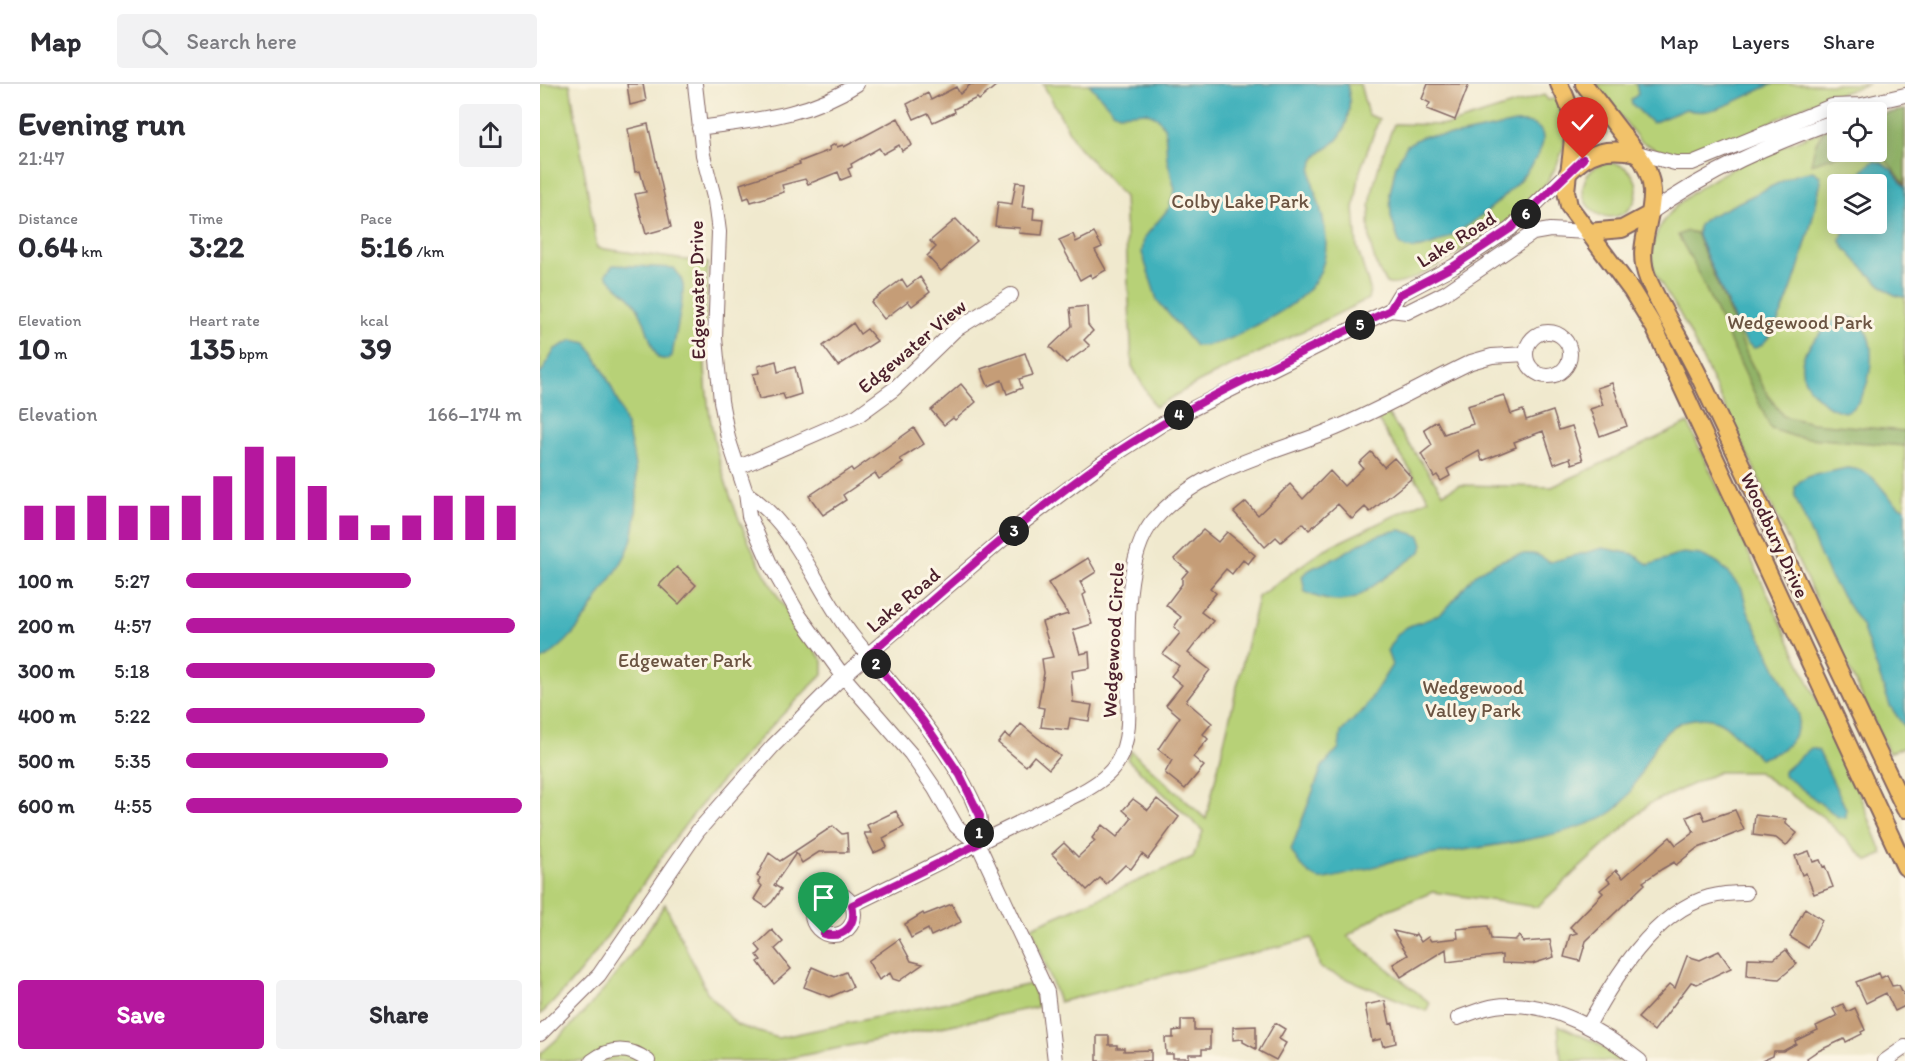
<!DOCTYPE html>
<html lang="en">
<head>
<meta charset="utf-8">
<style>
	body { margin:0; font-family:Itim,sans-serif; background:#f2f2f3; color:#2b2b33; height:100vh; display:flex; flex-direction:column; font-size:22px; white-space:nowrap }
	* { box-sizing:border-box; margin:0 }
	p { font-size:20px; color:#7c7c81 }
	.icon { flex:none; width:33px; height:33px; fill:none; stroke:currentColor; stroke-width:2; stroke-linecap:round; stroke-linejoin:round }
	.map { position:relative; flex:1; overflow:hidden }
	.drawer { display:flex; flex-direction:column; background:#fff; width:540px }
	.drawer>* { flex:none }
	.fabs { position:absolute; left:1287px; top:18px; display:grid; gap:12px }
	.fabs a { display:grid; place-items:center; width:60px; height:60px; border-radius:6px; background:#fff; box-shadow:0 3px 15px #0003; font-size:30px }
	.pin { position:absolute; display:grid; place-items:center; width:51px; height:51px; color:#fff; margin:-62px -26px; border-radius:50% 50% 50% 0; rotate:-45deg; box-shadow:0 0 6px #0007 }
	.pin .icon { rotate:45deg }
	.km { position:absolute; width:30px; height:30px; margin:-15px; border-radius:50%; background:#222; color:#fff; font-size:16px; line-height:30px; text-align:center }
	.round { display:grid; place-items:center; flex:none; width:63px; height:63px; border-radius:6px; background:#f2f2f3 }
	.head { display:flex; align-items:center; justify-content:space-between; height:102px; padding:0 18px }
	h1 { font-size:33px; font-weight:700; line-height:45px }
	.metrics { display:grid; grid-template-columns:repeat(3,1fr); gap:9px; height:102px; padding:6px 18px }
	.metrics div { display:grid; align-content:center }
	.metrics b { font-size:30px; font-weight:700 }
	.metrics small { font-size:16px; font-weight:400 }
	.metrics p { font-size:16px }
	.chart { height:168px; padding:12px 18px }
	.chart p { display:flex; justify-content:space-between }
	.chart svg { width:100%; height:108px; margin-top:6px; stroke:#b5179e; stroke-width:6 }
	.primary-button { display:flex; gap:12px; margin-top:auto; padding:12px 18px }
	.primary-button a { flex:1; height:69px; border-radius:6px; background:#b5179e; color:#fff; font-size:24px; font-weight:700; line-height:69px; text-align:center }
	.primary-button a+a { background:#f2f2f3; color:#2b2b33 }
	ul { padding:0 18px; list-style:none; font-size:20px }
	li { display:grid; grid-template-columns:96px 72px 1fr; align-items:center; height:45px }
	li i { height:15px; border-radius:8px; background:#b5179e }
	header { display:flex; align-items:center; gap:36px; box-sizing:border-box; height:84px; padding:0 30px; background:#fff; border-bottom:2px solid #e1e1e2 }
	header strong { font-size:28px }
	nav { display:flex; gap:33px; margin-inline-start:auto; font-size:21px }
	.search { width:420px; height:54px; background:#f2f2f3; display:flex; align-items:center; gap:15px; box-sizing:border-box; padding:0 21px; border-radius:6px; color:#7c7c81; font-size:22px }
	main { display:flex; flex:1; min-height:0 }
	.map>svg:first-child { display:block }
	.green { fill:#b7d177; stroke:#807851; stroke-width:1.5; fill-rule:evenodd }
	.forest { fill:#91b368; stroke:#6e694a; stroke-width:1.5 }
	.water { fill:#41b1bb; stroke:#466873; stroke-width:1.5 }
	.building { fill:#c59d77 }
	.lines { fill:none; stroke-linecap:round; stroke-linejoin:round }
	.minor-casing { stroke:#846664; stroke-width:16 }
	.major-casing { stroke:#846664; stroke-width:20 }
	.minor { stroke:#fff; stroke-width:14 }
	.major { stroke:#f2c26a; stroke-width:16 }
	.route-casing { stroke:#fff; stroke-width:12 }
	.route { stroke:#b5179e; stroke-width:8 }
	.labels { text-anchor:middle; stroke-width:6; stroke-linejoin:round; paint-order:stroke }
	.park-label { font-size:20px; fill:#6b5442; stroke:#fcf5e5 }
	.street-label { font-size:20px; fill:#4a1f2b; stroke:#fcf5e5 }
</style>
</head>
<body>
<header>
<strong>Map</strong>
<div class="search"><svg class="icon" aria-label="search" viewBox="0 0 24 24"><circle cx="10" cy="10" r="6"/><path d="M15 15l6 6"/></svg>Search here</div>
<nav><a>Map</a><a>Layers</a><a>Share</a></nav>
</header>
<main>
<section class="drawer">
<div class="head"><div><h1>Evening run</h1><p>21:47</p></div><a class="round"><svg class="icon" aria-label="share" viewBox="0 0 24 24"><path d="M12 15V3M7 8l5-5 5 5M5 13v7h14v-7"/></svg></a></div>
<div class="metrics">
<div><p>Distance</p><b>0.64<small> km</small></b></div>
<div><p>Time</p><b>3:22</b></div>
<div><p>Pace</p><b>5:16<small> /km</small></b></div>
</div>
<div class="metrics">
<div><p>Elevation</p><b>10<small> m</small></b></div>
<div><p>Heart rate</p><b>135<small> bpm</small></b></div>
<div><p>kcal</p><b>39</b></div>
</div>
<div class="chart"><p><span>Elevation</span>166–174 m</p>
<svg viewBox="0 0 160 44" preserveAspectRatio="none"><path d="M5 44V30M15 44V30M25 44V26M35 44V30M45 44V30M55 44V26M65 44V18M75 44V6M85 44V10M95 44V22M105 44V34M115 44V38M125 44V34M135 44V26M145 44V26M155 44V30"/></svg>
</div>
<ul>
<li><b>100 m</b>5:27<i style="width:67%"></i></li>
<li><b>200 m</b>4:57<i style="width:98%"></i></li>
<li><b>300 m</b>5:18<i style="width:74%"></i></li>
<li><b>400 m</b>5:22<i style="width:71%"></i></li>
<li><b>500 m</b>5:35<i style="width:60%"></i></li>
<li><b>600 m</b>4:55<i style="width:100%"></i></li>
</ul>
<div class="primary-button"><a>Save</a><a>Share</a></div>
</section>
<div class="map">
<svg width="1365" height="977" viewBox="0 0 1365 977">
	<rect width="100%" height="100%" fill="#fcf5e5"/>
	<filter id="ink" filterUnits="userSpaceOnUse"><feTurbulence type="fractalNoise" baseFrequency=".0167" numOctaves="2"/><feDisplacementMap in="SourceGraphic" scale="12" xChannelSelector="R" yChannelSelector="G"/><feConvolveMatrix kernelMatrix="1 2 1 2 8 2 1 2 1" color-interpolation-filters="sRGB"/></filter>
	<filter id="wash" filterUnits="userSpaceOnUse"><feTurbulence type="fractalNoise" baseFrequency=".008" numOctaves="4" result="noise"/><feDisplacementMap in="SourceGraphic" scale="24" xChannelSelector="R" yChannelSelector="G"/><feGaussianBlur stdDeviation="1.35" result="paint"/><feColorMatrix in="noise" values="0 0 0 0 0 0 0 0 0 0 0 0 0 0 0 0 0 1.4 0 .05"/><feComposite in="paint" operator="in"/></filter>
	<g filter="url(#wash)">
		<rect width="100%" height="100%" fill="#f0e9ce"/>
		<path class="green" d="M0 0H30L57 164 168 179C166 214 164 249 165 284 170 392 216 493 283 577V590C231 641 180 694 136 753 91 814 56 879 0 931Z
			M503 0H820L828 31 839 35 820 87 814 125 817 163 830 205 828 215 659 298 615 323 592 282 584 113 536 60Z
			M1056 0H1328L1269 20 1164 70 1142 73 1119 67 1100 57Z
			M1004 11 1008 16 1017 14C1043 58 1005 109 971 136 959 146 944 151 931 160 915 170 863 208 846 199 813 150 835 89 854 40L908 41Z
			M1365 26V663L1349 669 1157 264C1150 250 1143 234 1134 220 1127 208 1118 198 1114 185 1093 108 1246 62 1297 41L1298 68H1336L1337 31ZM1298 100H1336V140H1298Z
			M1054 30 1067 47 1066 51 1043 58 1045 34Z
			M1043 106a27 27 0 1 1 54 0a27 27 0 1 1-54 0Z
			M848 330 903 409 919 401 1012 403 1148 339 1313 694 1343 770 1328 777 1283 733 1218 688H1179L1109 720 997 823 893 808 845 827 807 852 890 919 886 927 780 884 772 854 519 918 492 843 653 773 663 747 587 675 591 667 666 735 718 513 783 466 889 415 837 335Z
			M125 820 167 908 197 941 238 954 492 900 498 923 236 977H0V970C52 927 89 876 125 820Z
			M1018 941 1055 958 1083 977H1021Z"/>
		<path class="forest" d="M1365 26V101C1359 93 1353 82 1344 75 1324 60 1291 73 1271 80L1275 61 1285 45 1297 41 1298 68H1336L1337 31Z
			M1147 147 1156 149 1209 275 1227 310 1243 332 1272 339 1365 347V362L1256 353 1231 345 1155 182 1138 151Z"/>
		<path class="water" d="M549 0H807C812 16 809 43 797 56 788 65 776 68 772 82 769 95 778 114 781 127 797 183 774 211 726 236 701 249 684 262 655 262L617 216 602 169 604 154 629 124 635 106 627 75 625 44 617 33 606 28 579 30 573 27Z
			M1096 0H1234C1208 8 1173 36 1146 25L1112 39 1092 20 1091 16 1098 10Z
			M975 39C987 38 1004 40 1003 56 1000 91 894 184 860 161L851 133 850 109 856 81 867 61 883 52 918 51Z
			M1334 77 1342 79 1352 86 1365 103V213C1360 213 1356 212 1351 209 1343 204 1302 165 1301 157 1301 151 1306 145 1308 140H1336V100H1316L1322 86Z
			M1273 87 1280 92 1281 98C1275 126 1243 262 1214 264L1207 259 1199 247 1158 152V143L1164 135 1255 91Z
			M73 181 134 184C138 189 142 195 143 201 145 211 134 257 132 272L128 276 118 274C108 257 107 237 96 221 87 207 73 203 66 190Z
			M1305 232C1348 237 1331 325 1304 328 1284 324 1259 301 1262 279 1264 266 1274 256 1283 247 1290 240 1295 234 1305 232Z
			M32 256 47 259C83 314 108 388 92 454 87 475 69 497 58 514 42 540 27 562 0 577V291L15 265Z
			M1307 384C1341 386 1339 412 1365 425V644L1350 622 1322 542 1289 492 1255 413V403L1260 397 1270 392Z
			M861 446 880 452 883 461 881 468 816 514C798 520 782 516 765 508L762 492C771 482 780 482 791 476 819 462 827 451 861 446Z
			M1063 464 1093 470 1109 481 1143 469 1161 471 1180 480 1202 505 1207 525 1259 631C1259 657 1243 669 1220 674 1194 655 1188 627 1148 636 1107 646 1104 706 1072 728 1028 758 911 765 854 777 839 781 790 797 779 795 767 791 757 777 751 766L782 683 799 664 801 648 825 624 852 581 847 567C866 531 876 546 902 528 917 517 925 497 940 487 952 479 979 468 993 470 998 470 1005 475 1010 478Z
			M1271 664 1278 666 1306 725V734L1298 733 1244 691V687Z"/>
		<g id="blocks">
			<path class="building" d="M87 0H103L106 17 90 21Z
				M431 0H458L439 16 437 14 414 25 415 28 393 38 388 29 374 35 367 20 388 9 391 16 416 3 420 10Z
				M888 0H929L915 36 887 25 890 19 882 15Z
				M358 34 372 61 362 67 359 61 343 70 339 64 311 80 312 83 308 85 311 92 301 96 298 88 268 100 265 95 242 101 244 108 211 118 209 113 204 115 200 100 260 80 259 78 290 66 289 63 296 60 297 63 303 61 304 63Z
				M108 40 131 143 106 150 95 110 106 108 100 87 95 88 88 45Z
				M476 98 485 99 482 123 494 124 493 135 504 136 502 151 479 149 480 144 455 142 458 118 472 120Z
				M416 135 437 157 401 187 387 172 396 163 390 157Z
				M554 149 562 163 555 166 566 186 552 194 550 190 540 196 519 156 533 150 536 158Z
				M380 193 390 208 372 222 368 217 344 235 331 218 362 195 367 203Z
				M547 222 548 241 553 247 544 256 550 262 526 279 510 263 532 242 530 224Z
				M313 239 320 250 327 245 337 257 298 282 283 262Z
				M485 269 493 291 479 295 482 304 467 310 462 296 448 302 441 285Z
				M236 277 238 288 255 283 261 310 245 315 243 310 219 315 213 290 219 289 218 282Z
				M1072 299 1087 342 1060 352 1050 325 1063 321 1057 304Z
				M421 300 436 318 415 336 413 334 404 341 391 326Z
				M964 311 971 330 983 326 986 336 1013 327 1019 346 1032 342 1043 376 1032 380 1030 374 1014 380 1003 347 974 358 976 363 942 377 939 367 907 385 910 392 901 397 897 391 894 393 881 370 892 361 884 345 897 337 904 350 933 340 927 322Z
				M374 344 384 360 360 375 363 379 339 395 335 389 303 411 306 416 283 431 269 412 311 384 313 387Z
				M831 368 844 383 854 374 872 394 830 428 825 423 812 435 798 420 769 446 763 439 741 458 736 453 725 463 694 428 706 418 718 431 750 400 763 415 790 387 804 402 823 384 819 379Z
				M663 446 678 458 687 448 715 471 708 480 703 476 692 490 686 485 670 504 676 509 661 528 673 537 648 569 670 586 646 617 672 639 663 650 668 655 653 673 664 682 645 705 625 689 632 676 618 665 640 633 626 621 642 601 631 592 639 582 623 570 640 549 634 543 641 533 626 521 642 500V494L648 487 634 475Z
				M548 474 556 488 540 498 546 509 543 511 552 540 533 546 540 570 549 568 550 584 532 587 533 595 531 596 533 618 552 621 549 637 530 634 528 646 501 643 504 624 498 623 504 589 502 575 513 573 502 538 528 530 508 499Z
				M137 483 156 501 139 520 119 501Z
				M481 640 520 672 509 685 494 672 486 682 458 659 465 650 470 654Z
				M593 715 608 726 617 715 639 733 608 775 602 770 591 785 585 781 566 800 560 794 547 806 512 770 524 759 538 773 555 757 552 754 562 741 577 753 592 734 583 726Z
				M1195 726 1204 746 1156 765 1136 781 1134 778 1122 785 1103 798 1105 800 1046 857 1040 877 1024 873 1030 851 1037 849 1030 843 1063 809 1060 806 1070 798 1067 795 1076 786 1083 794 1130 753 1136 761 1154 748 1147 733 1161 727 1165 736Z
				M356 727 364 743 343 754 347 763 334 769 324 749H331L327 741Z
				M1215 731 1246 735V740L1257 749 1246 762 1236 754 1213 751Z
				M293 742 302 750 307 749 308 768H279L262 779 256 769 234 801 241 805 232 818 226 823 214 815 222 802 218 798 220 794 217 792 229 769 240 777Z
				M1269 767 1273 778 1280 776 1283 783 1285 782 1293 803 1274 810 1266 789 1262 791 1255 772Z
				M412 820 421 838 391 852 388 845 371 854 365 840 383 829 384 831Z
				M1265 824 1282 836 1268 864 1250 853Z
				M948 842 951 855 975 856 979 852 983 858 1010 856 1014 873 992 880 962 879V871L907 878 906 865 861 893 853 880 868 871 853 847 874 852 876 850 881 858 888 853 891 857 918 854 917 845Z
				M232 846 243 858 235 865 251 885 234 900 218 878 221 876 217 871 221 867 216 861Z
				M359 855 371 877 383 880 359 897 353 895 350 889 339 896 328 877Z
				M1246 866 1257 880 1239 895 1207 892 1208 874 1234 875Z
				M1179 867 1191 884 1157 900 1151 898 1114 947 1098 934 1130 900 1135 904 1147 872 1160 876Z
				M272 883 295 893 306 888 313 903 290 913 264 903Z
				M1339 889 1341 894 1347 891 1352 902 1359 901 1365 913V922L1355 927 1346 909 1326 919 1316 898Z
				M845 917 850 940 853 939 856 959 843 962 841 955 832 957 825 921Z
				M1303 920 1307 928 1315 924 1325 946 1321 948 1322 950 1306 958 1304 955 1276 968 1267 974 1268 977H1222L1233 972 1234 967H1243L1256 960 1255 957 1278 946 1276 942 1297 932 1293 925Z
				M641 936H654V946H670V965H662V970H649V974H633V970H626L625 954H633V947L641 946Z
				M735 939 745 945 739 955 746 959 736 976 719 967Z
				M716 942V965L703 958V955L693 956V943Z
				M557 952H569V961H577V964H584V967L611 966V977H557Z"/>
		</g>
	</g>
	<g filter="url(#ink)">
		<use href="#blocks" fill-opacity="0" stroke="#846664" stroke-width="1.5"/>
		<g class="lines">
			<g class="minor-casing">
				<path id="minor" d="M155 0 163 71 175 117 179 148 175 254 181 317 188 354 206 409 209 432 231 482 259 531 303 592 371 670 395 705 416 742 438 760 507 908 515 977
					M159 44C215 36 269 32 317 0
					M1097 69 1135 79H1152L1292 22 1322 21 1365 11
					M1110 129C1169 87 1230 60 1298 36
					M850 226 859 211 914 182 970 145 1028 89
					M986 270a22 22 0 1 1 44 0a22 22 0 1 1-44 0Z
					M197 384 317 332 354 305 415 246 471 211
					M206 409C259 444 276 507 314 554 359 610 411 662 438 729 442 737 439 751 438 760
					M272 830a21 21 0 1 1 42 0a21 21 0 1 1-42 0Z
					M312 821 542 708C555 701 569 692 577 679 592 654 588 623 588 595 587 550 584 470 614 436 660 383 734 370 796 344 842 325 885 300 931 278L952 272 986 270
					M918 934C934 928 950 921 967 921 1014 919 1064 948 1100 977
					M1048 942C1073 896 1114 828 1169 813 1180 810 1193 809 1206 809
					M0 950 59 891 158 747 233 662 303 592 481 440 565 377 624 339 850 226 867 228 905 209 993 149 1010 146 1047 148
					M52 977C70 963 90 963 108 977
					M1345 977 1365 963"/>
			</g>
			<g class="major-casing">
				<path id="major" d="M1019 0C1038 34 1034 51 1029 89
					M1044 0 1097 69
					M1048 148 1082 145 1110 130
					M1365 725C1296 582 1228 439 1161 296 1145 262 1123 229 1108 195 1089 150 1134 117 1097 69 1067 63 1050 67 1028 89L1026 107 1029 122 1092 207 1114 243 1365 783"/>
			</g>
			<use href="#minor" class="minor"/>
			<use href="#major" class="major"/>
		</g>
	</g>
	<g class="lines" filter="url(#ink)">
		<g class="route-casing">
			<path id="route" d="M284 850C304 855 317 841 312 821L438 760 440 732 420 691 383 637 329 571C406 505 481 435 564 377 653 316 753 273 850 226L859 211 914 182 970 145 1043 75"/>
		</g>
		<use href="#route" class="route"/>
	</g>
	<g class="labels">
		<g class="park-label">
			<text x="700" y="124">Colby Lake Park</text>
			<text x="1260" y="245">Wedgewood Park</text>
			<text x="145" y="583">Edgewater Park</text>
			<text x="933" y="610">Wedgewood<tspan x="933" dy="23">Valley Park</tspan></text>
		</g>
		<g class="street-label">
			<text transform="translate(916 155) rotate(-32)" y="7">Lake Road</text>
			<text transform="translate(157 206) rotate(-91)" y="7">Edgewater Drive</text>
			<text transform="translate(372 262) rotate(-40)" y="7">Edgewater View</text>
			<text transform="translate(1235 451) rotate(65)" y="7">Woodbury Drive</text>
			<text transform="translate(363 516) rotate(-40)" y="7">Lake Road</text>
			<text transform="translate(573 556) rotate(-87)" y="7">Wedgewood Circle</text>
		</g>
	</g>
</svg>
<div class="fabs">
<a><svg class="icon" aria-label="locate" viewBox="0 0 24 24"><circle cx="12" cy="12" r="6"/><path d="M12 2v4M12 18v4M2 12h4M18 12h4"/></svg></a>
<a><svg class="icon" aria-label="layers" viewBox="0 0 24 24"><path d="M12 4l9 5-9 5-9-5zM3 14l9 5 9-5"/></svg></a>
</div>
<div class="pin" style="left:284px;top:850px;background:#1e9e55"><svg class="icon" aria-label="arrive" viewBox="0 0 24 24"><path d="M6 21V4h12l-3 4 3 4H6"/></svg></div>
<div class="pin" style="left:1043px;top:75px;background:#d93025"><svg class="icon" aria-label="check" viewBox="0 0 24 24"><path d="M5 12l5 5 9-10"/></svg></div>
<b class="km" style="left:439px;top:749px">1</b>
<b class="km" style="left:336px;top:580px">2</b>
<b class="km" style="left:474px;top:447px">3</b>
<b class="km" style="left:639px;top:331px">4</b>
<b class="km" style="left:820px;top:241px">5</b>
<b class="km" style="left:986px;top:130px">6</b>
</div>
</main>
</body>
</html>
